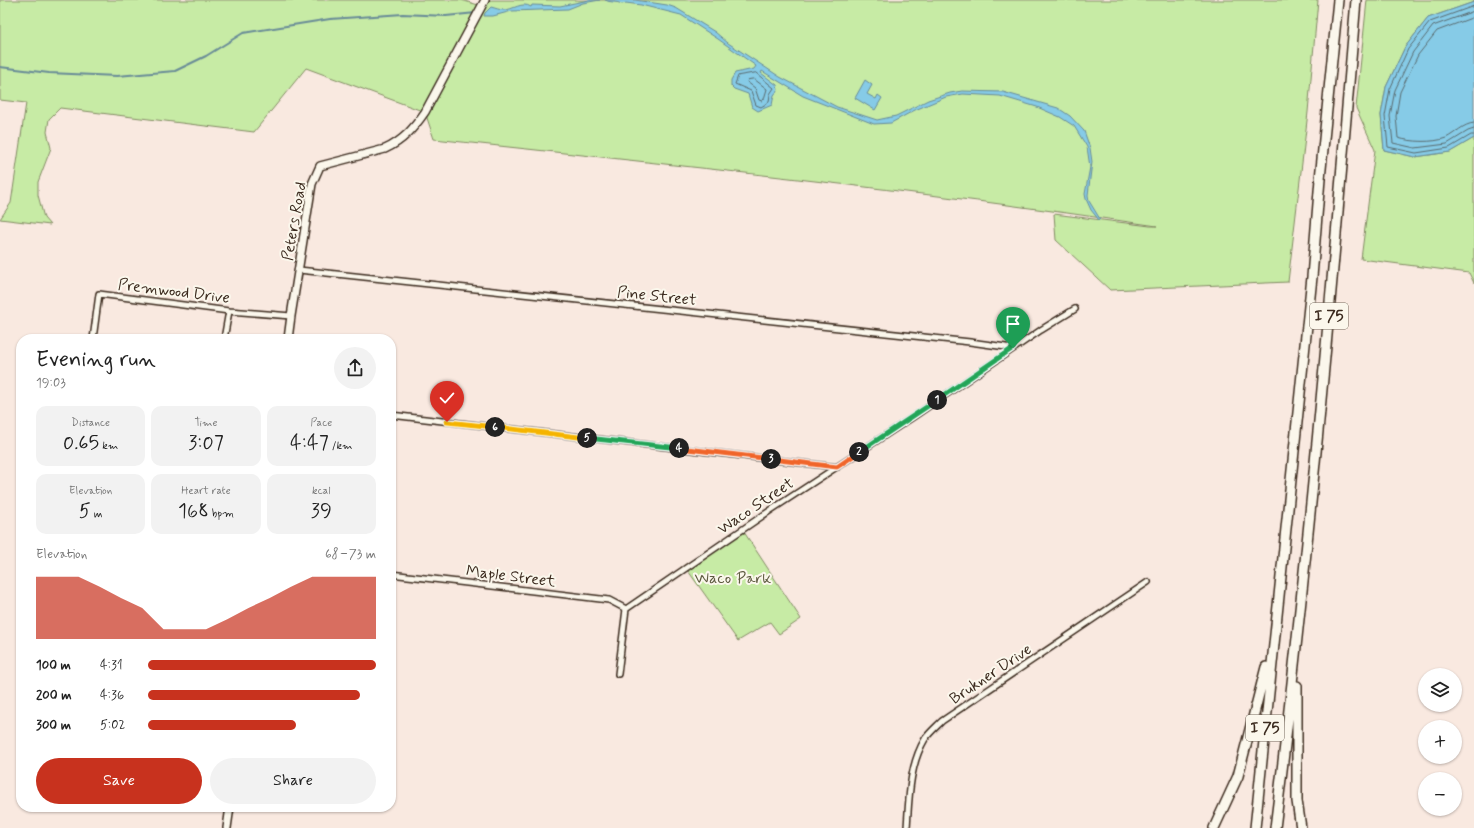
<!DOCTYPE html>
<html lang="en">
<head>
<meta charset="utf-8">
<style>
	body { margin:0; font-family:Mynerve,sans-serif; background:#f2f2f2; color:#222; height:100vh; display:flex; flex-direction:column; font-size:15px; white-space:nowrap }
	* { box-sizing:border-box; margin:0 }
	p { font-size:13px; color:#767676 }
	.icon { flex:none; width:22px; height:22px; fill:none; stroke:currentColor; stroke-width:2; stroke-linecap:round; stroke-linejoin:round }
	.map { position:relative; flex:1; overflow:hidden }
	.details { position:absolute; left:16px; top:334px; width:380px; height:478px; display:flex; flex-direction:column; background:#fff; border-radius:16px; box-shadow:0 1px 3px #0004 }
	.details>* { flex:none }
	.fabs { position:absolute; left:1418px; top:668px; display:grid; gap:8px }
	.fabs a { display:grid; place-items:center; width:44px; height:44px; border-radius:50%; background:#fff; box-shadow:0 1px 3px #0004; font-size:20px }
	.pin { position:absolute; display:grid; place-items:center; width:34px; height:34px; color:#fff; margin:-41px -17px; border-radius:50% 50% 50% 0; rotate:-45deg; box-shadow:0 0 4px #0007 }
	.pin .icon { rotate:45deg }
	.km { position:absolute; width:20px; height:20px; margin:-10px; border-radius:50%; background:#222; color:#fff; font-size:11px; line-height:20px; text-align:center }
	.round { display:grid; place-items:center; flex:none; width:42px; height:42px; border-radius:21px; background:#f2f2f2 }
	.overview { display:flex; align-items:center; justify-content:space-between; height:68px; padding:0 20px }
	h1 { font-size:22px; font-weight:600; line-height:30px }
	.metrics { display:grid; grid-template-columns:repeat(3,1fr); gap:6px; height:68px; padding:4px 20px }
	.metrics div { display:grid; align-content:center; border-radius:10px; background:#f2f2f2; text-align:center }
	.metrics b { font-size:20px; font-weight:600 }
	.metrics small { font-size:11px; font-weight:400 }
	.metrics p { font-size:11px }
	.chart { height:112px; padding:8px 20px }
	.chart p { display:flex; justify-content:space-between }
	.chart svg { width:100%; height:72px; margin-top:4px; fill:#c8321e; opacity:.7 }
	.button { display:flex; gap:8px; margin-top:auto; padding:8px 20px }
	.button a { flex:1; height:46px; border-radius:24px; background:#c8321e; color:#fff; font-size:16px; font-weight:600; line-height:46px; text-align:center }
	.button a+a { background:#f2f2f2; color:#222 }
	ul { padding:0 20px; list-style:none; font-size:13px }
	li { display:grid; grid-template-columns:64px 48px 1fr; align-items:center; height:30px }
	li i { height:10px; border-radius:5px; background:#c8321e }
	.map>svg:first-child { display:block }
	.green { fill:#c7eba5; stroke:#818a62 }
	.water { fill:#86cbe7; stroke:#688b97 }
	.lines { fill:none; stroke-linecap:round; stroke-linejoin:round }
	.shore { stroke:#596a6e; stroke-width:1 }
	.stream { stroke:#688b97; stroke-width:2 }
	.street-casing { stroke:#3b2a1e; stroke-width:8 }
	.secondary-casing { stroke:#3b2a1e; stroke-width:10 }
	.highway-casing { stroke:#3b2a1e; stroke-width:12 }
	.street { stroke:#fbf7ec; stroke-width:5 }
	.secondary { stroke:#fbf7ec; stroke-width:7 }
	.highway { stroke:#fbf7ec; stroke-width:9 }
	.split-1-casing { stroke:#fff; stroke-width:8 }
	.split-2-casing { stroke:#fff; stroke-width:8 }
	.split-3-casing { stroke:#fff; stroke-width:8 }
	.split-4-casing { stroke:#fff; stroke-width:8 }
	.split-5-casing { stroke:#fff; stroke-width:8 }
	.split-6-casing { stroke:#fff; stroke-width:8 }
	.split-7-casing { stroke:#fff; stroke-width:8 }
	.split-1 { stroke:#22a559; stroke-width:5 }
	.split-2 { stroke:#22a559; stroke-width:5 }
	.split-3 { stroke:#f0652b; stroke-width:5 }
	.split-4 { stroke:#f0652b; stroke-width:5 }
	.split-5 { stroke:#22a559; stroke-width:5 }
	.split-6 { stroke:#f5b400; stroke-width:5 }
	.split-7 { stroke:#f5b400; stroke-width:5 }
	.labels { text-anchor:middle; stroke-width:4; stroke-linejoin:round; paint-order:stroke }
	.shield { fill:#fbf7ec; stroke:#75685c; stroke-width:1 }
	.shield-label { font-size:15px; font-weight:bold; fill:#3b2a1e }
	.street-label { font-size:16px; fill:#3b2a1e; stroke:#fbf7ec }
	.park-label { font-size:16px; fill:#5e5a40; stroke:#fbf7ec }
</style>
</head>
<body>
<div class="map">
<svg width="1474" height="828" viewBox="0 0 1474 828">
	<rect width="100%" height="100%" fill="#f9e9e0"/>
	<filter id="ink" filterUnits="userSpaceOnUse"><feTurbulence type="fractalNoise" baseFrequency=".025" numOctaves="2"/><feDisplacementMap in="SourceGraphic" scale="8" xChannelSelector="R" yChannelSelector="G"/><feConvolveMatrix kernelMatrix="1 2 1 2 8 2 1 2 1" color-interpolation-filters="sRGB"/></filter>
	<g filter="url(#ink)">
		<path class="green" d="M0 0H461L482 6 485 0H1318L1308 112 1288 282 1110 290 1056 240 1054 214 1150 226H1157C917 190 675 165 434 139L425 112 306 68 254 132 60 108 49 119 47 132 51 148 38 182V195L44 218 50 225 0 219 11 203 26 103 0 100Z
			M1367 0H1474V2L1428 18 1405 47 1386 87 1381 115 1384 150 1415 157 1450 152 1474 138V283L1469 273 1361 259 1375 150 1356 108Z
			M742 529 801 619 779 634 770 622 738 641 686 568Z"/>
		<path class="water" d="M589 0H600L583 3 568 9 512 11 493 16H484L485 13 491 7C495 8 500 10 504 10 513 10 522 1 531 7L532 5 560 6Z
			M605 0H635L667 5 676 8 715 32 728 43 780 77 837 107 877 120 896 116 928 100 950 93 962 91 1003 92 1058 108 1070 116 1084 131 1090 148 1092 162 1088 195 1089 201 1100 219 1099 220 1091 210 1086 199 1085 194 1090 167 1087 147 1074 126 1060 117 1037 107 1000 96 963 94 946 97 915 110 891 123 874 124 803 96 762 71 761 73 777 85 778 90 774 95 772 105 758 111 752 107 748 94 734 89 731 86V80L735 73 754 69 756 66 718 39 681 15 641 5 626 3 622 4C617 1 610 3 605 0Z
			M1474 2V138L1450 152 1415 157 1384 150 1381 115 1386 87 1405 47 1428 18Z
			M865 80 872 85 867 94 876 99 878 95 882 98 875 110 855 98Z"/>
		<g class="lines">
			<path class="shore" d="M1474 6 1430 22 1408 49 1390 89 1385 116 1388 147 1416 153 1449 148 1471 135H1474
				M1474 11 1433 26 1413 52 1395 90 1390 116 1393 143 1415 148 1447 144 1468 131 1474 129
				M1474 17 1437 31 1418 55 1400 92 1396 116 1398 138C1411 142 1433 143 1446 138 1456 133 1463 124 1474 123
				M756 73 774 88 770 94 769 102 761 107 756 105 751 91 735 84 738 76Z
				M754 79 767 89 764 99 762 101 759 100 755 88 747 82 748 80Z"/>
			<path class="stream" d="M0 67 49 73 117 76 175 71 206 56 243 33 330 19 403 14 446 16 476 13"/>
			<g class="street-casing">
				<path id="street" d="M299 270 970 342 1013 348
					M93 339 99 294 229 311 291 316
					M224 339 229 311
					M391 415 837 467
					M391 574 609 600 626 609
					M618 674 626 609 771 510 913 417 1041 330 1075 309
					M907 828C909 798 909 766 925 739 929 733 936 727 942 721L1148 582"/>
			</g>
			<g class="secondary-casing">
				<path id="secondary" d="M288 339 291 316 312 184 320 166 385 149C403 141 414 128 425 112L485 0
					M227 828 230 807"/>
			</g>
			<g class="highway-casing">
				<path id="highway" d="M1297 686V801L1301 828
					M1214 828 1238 776 1266 667
					M1255 828 1312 277 1320 179 1338 0
					M1275 828C1309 553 1333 276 1356 0"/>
			</g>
			<use href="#street" class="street"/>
			<use href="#secondary" class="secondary"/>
			<use href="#highway" class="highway"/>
		</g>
	</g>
	<g class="lines" filter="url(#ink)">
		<g class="split-1-casing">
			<path id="split-1" d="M937 400 1013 348"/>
		</g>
		<g class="split-2-casing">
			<path id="split-2" d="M859 452 937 400"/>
		</g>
		<g class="split-3-casing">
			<path id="split-3" d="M771 459 837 467 859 452"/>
		</g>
		<g class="split-4-casing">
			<path id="split-4" d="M679 448 771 459"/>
		</g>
		<g class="split-5-casing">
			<path id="split-5" d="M587 438 679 448"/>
		</g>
		<g class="split-6-casing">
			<path id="split-6" d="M495 427 587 438"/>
		</g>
		<g class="split-7-casing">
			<path id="split-7" d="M447 422 495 427"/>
		</g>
		<use href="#split-1" class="split-1"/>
		<use href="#split-2" class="split-2"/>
		<use href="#split-3" class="split-3"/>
		<use href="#split-4" class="split-4"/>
		<use href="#split-5" class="split-5"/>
		<use href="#split-6" class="split-6"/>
		<use href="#split-7" class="split-7"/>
	</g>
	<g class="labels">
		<g class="shield">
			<rect x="1310" y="303" width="38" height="26" rx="3"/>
			<rect x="1246" y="715" width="38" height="26" rx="3"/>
		</g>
		<g class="shield-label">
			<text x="1329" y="321">I 75</text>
			<text x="1265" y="733">I 75</text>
		</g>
		<g class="street-label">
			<text transform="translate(293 221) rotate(-80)" y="6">Peters Road</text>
			<text transform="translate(174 290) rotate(7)" y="6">Premwood Drive</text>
			<text transform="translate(657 295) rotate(6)" y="6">Pine Street</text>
			<text transform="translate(755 505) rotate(-34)" y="6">Waco Street</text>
			<text transform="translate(511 575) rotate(7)" y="6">Maple Street</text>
			<text transform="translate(990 673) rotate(-34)" y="6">Brukner Drive</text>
		</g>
		<g class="park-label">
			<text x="733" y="583">Waco Park</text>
		</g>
	</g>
</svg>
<div class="fabs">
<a><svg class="icon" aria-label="layers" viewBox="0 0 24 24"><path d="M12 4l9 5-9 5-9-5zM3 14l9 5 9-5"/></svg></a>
<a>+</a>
<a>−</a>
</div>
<div class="pin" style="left:1013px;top:348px;background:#1e9e55"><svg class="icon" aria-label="arrive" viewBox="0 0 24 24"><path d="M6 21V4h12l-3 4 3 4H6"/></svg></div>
<div class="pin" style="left:447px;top:422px;background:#d93025"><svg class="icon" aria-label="check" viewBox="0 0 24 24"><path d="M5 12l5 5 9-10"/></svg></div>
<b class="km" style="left:937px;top:400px">1</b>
<b class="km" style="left:859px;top:452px">2</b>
<b class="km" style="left:771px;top:459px">3</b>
<b class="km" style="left:679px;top:448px">4</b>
<b class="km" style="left:587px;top:438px">5</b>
<b class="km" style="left:495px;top:427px">6</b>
<section class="details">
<div class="overview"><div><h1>Evening run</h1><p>19:03</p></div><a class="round"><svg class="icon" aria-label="share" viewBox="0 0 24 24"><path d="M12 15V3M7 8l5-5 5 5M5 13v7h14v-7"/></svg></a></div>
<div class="metrics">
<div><p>Distance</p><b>0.65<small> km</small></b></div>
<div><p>Time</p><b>3:07</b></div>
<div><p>Pace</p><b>4:47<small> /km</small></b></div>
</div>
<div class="metrics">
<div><p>Elevation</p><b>5<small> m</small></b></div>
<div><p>Heart rate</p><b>168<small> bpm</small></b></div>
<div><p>kcal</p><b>39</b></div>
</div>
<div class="chart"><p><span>Elevation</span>68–73 m</p>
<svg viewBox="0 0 160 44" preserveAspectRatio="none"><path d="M0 44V6L10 6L20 6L30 12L40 19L50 25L60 38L70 38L80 38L90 32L100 25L110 19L120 12L130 6L140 6L150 6L160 6V44z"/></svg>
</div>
<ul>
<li><b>100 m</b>4:31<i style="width:100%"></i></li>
<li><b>200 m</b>4:36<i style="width:93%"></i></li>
<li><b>300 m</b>5:02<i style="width:65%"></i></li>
</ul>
<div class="button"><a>Save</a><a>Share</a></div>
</section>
</div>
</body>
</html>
